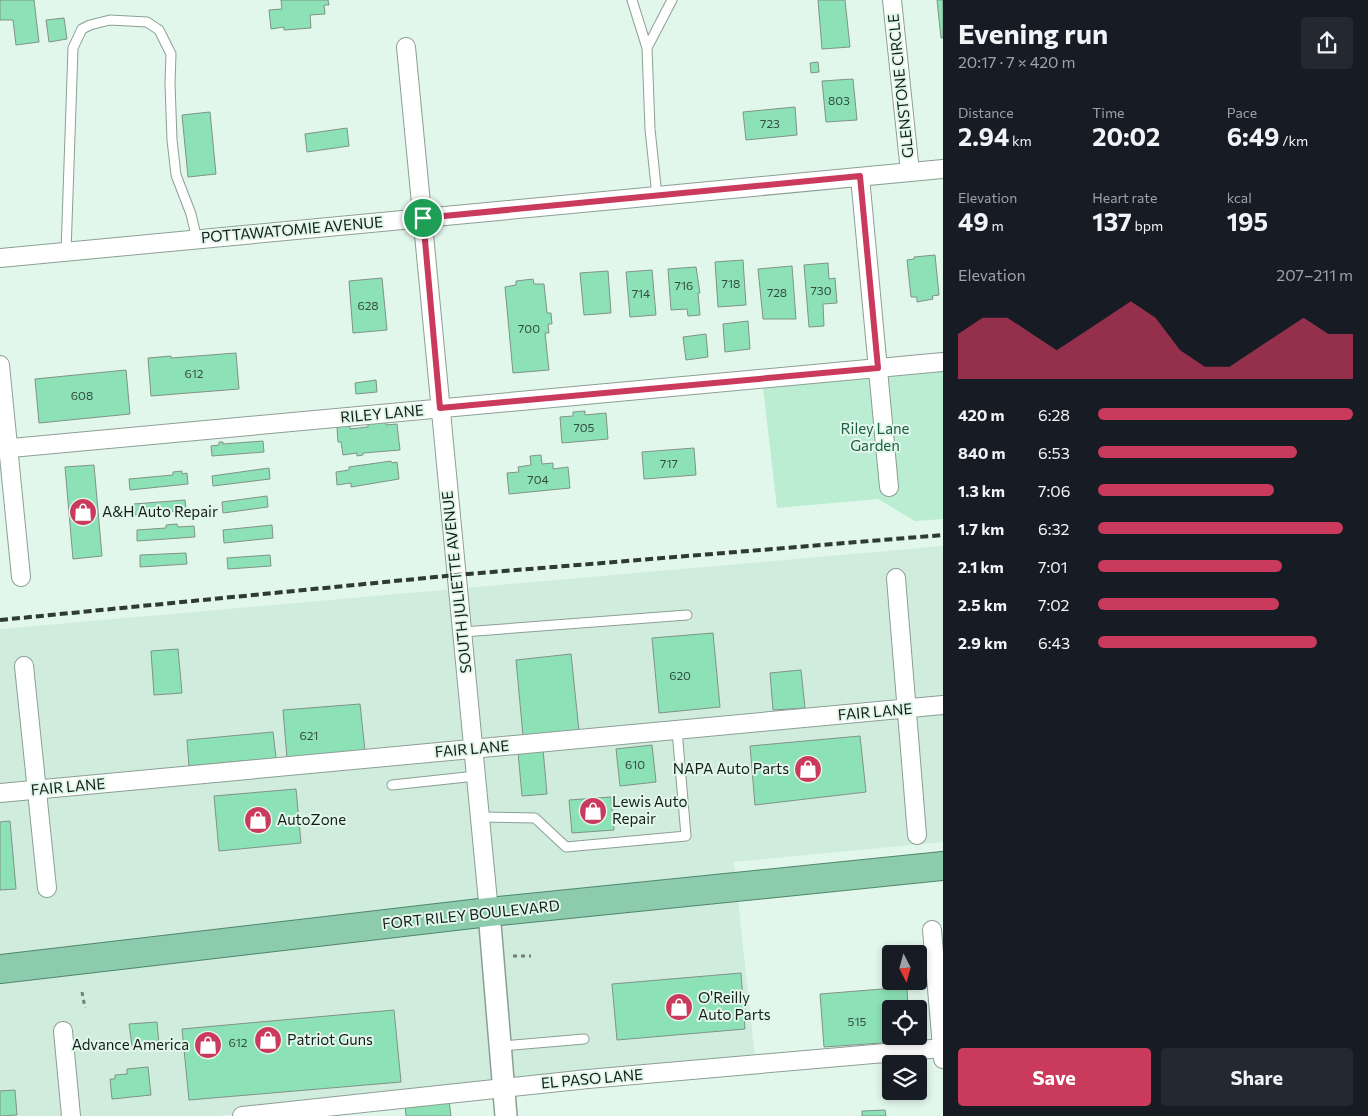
<!DOCTYPE html>
<html lang="en">
<head>
<meta charset="utf-8">
<style>
	body { margin:0; font-family:Commissioner,sans-serif; background:#242831; color:#f1f3f6; height:100vh; display:flex; flex-direction:column; font-size:19px; white-space:nowrap }
	* { box-sizing:border-box; margin:0 }
	p { font-size:16px; color:#9ea1a6 }
	.icon { flex:none; width:28px; height:28px; fill:none; stroke:currentColor; stroke-width:2; stroke-linecap:round; stroke-linejoin:round }
	.map { position:relative; flex:1; overflow:hidden }
	.drawer { display:flex; flex-direction:column; background:#171b24; width:425px }
	.drawer>* { flex:none }
	.needle { width:32px; rotate:174deg }
	.tools { position:absolute; left:882px; top:945px; display:grid; gap:10px }
	.tools a { display:grid; place-items:center; width:45px; height:45px; border-radius:5px; background:#171b24; box-shadow:0 2px 8px #0003; font-size:25px }
	.pin { position:absolute; display:grid; place-items:center; width:42px; height:42px; color:#fff; margin:-21px; border:2px solid #fff; border-radius:50%; box-shadow:0 1px 5px #0007 }
	.round { display:grid; place-items:center; flex:none; width:52px; height:52px; border-radius:5px; background:#242831 }
	.overview { display:flex; align-items:center; justify-content:space-between; height:85px; padding:0 15px }
	h1 { font-size:28px; font-weight:700; line-height:38px }
	.figures { display:grid; grid-template-columns:repeat(3,1fr); gap:8px; height:85px; padding:5px 15px }
	.figures div { display:grid; align-content:center }
	.figures b { font-size:25px; font-weight:700 }
	.figures small { font-size:14px; font-weight:400 }
	.figures p { font-size:14px }
	.chart { height:140px; padding:10px 15px }
	.chart p { display:flex; justify-content:space-between }
	.chart svg { width:100%; height:90px; margin-top:5px; fill:#ca3a5d; opacity:.7 }
	.action { display:flex; gap:10px; margin-top:auto; padding:10px 15px }
	.action a { flex:1; height:58px; border-radius:5px; background:#ca3a5d; color:#fff; font-size:20px; font-weight:700; line-height:58px; text-align:center }
	.action a+a { background:#242831; color:#f1f3f6 }
	ul { padding:0 15px; list-style:none; font-size:16px }
	li { display:grid; grid-template-columns:80px 60px 1fr; align-items:center; height:38px }
	li i { height:12px; border-radius:6px; background:#ca3a5d }
	main { display:flex; flex:1; min-height:0 }
	.map>svg:first-child { display:block }
	.built { fill:#cfecdc }
	.green { fill:#baedd1 }
	.building { fill:#8ce1b6; stroke:#809388 }
	.lines { fill:none; stroke-linecap:round; stroke-linejoin:round }
	.service-casing { stroke:#8c9f95; stroke-width:11 }
	.minor-casing { stroke:#8c9f95; stroke-width:20 }
	.tertiary-casing { stroke:#8c9f95; stroke-width:24 }
	.trunk-casing { stroke:#50866b; stroke-width:30 }
	.path { stroke:#728079; stroke-width:3; stroke-dasharray:4 4; stroke-linecap:butt }
	.service { stroke:#fff; stroke-width:9 }
	.minor { stroke:#fff; stroke-width:18 }
	.tertiary { stroke:#fff; stroke-width:21 }
	.trunk { stroke:#8ccbac; stroke-width:28 }
	.rail { stroke:#303a35; stroke-width:4; stroke-dasharray:8 4; stroke-linecap:butt }
	.route-casing { stroke:#fff; stroke-width:10 }
	.route { stroke:#ca3a5d; stroke-width:6 }
	.labels { text-anchor:middle; stroke-width:4; stroke-linejoin:round; paint-order:stroke }
	.number-label { font-size:12px; fill:#344f41 }
	.street-label { font-size:15px; fill:#161e1a; stroke:#e2f7eb }
	.park-label { font-size:15px; fill:#1d5d41; stroke:#e2f7eb }
	.poi-label { font-size:15px; fill:#161e1a; stroke:#e2f7eb; text-anchor:start }
</style>
</head>
<body>
<main>
<div class="map">
<svg width="943" height="1116" viewBox="0 0 943 1116">
	<rect width="100%" height="100%" fill="#e2f7eb"/>
	<path class="built" d="M943 546V842L734 862 755 1058 218 1116H0V629Z"/>
	<path class="green" d="M943 369V519L915 521 878 499 777 508 763 387Z"/>
	<path class="building" d="M0 0H34L39 42 16 45 13 20H0Z
		M281 0H328L329 5H324L325 14 310 15 311 28 284 30V27L271 29 269 10 282 9Z
		M818 0H845L850 47 822 49Z
		M937 0H943V38H941Z
		M64 18 67 39 49 42 46 20Z
		M818 62 819 72 811 73 810 63Z
		M853 79 857 120 826 122 822 81Z
		M795 107 797 135 746 140 743 112Z
		M210 112 216 174 188 177 182 115Z
		M347 128 349 146 307 152 305 134Z
		M935 255 939 295 932 296 933 299 917 302V297H911L907 260 914 259V257Z
		M743 260 746 305 718 307 715 262Z
		M828 263 829 279 835 278 837 303 823 304 824 326 809 327 804 265Z
		M792 266 796 319H763L758 269Z
		M696 267 700 293H698L700 315 688 316 687 309 671 310 668 269Z
		M652 270 656 315 630 317 626 272Z
		M608 271 611 313 584 315 580 273Z
		M382 278 387 330 353 333 349 281Z
		M533 279 534 284H544L547 313H551L552 324H548L549 333H545L549 370 513 373 505 287 516 285V281Z
		M748 321 750 349 725 352 723 324Z
		M706 334 708 357 686 360 683 337Z
		M236 353 239 389 151 396 148 358 171 356V358Z
		M126 370 130 414 39 423 35 379Z
		M376 380 377 392 356 394 355 383Z
		M585 411V415L606 413 608 439 562 443 560 417 573 416V412Z
		M386 421V425L397 424 400 450 363 453V455L357 456V453L343 455 341 442H338L337 427 350 425V429L368 427V423Z
		M263 441 264 452 212 456 211 446 219 445V442H223V444Z
		M694 448 696 475 644 479 642 452Z
		M541 455 542 464 553 463V469L568 467 570 488 509 494 507 473 519 472 518 467 531 465 530 456Z
		M391 461 392 463 397 462 399 479 351 487V483L337 485 336 472 349 470V467Z
		M94 465 102 556 73 559 65 467Z
		M269 468 270 479 213 486 212 476Z
		M182 471V474L187 473 188 484 130 490 129 479 173 475V472Z
		M267 496 268 507 223 513 222 502Z
		M185 500 186 510 135 515 134 504Z
		M177 524 178 527 194 526 195 537 137 541V530L166 528V525Z
		M272 525 273 538 224 543 223 530Z
		M186 553 187 564 140 567V555Z
		M270 555 271 566 228 569 227 558Z
		M713 633 720 707 659 713 652 638Z
		M178 649 182 693 154 695 151 651Z
		M571 654 579 731 523 736 516 660Z
		M801 670 805 708 773 710 770 673Z
		M360 704 365 751 287 758 283 710Z
		M273 732 276 758 189 766 187 740Z
		M860 736 866 792 755 805 750 746Z
		M652 745 656 782 620 786 616 749Z
		M543 749 547 794 522 796 518 752Z
		M296 789 301 843 219 851 214 796Z
		M611 797 614 830 572 833 569 800Z
		M10 821 16 889 0 890V822Z
		M741 973 745 1029 617 1040 612 984Z
		M907 987 908 1009H891V1036H910V1041L824 1047 820 994Z
		M394 1010 401 1082 189 1100 182 1029Z
		M157 1022 159 1044 132 1046 129 1024Z
		M148 1067 151 1095 112 1099 110 1079H115V1075L127 1074V1069Z
		M15 1090 17 1115 0 1116V1091Z
		M449 1100 451 1116H406L405 1104Z
		M885 1110 886 1116H862V1111Z"/>
	<g class="lines">
		<g class="service-casing">
			<path id="service" d="M632 0 647 48 650 129 657 196
				M647 48 672 0
				M66 252 73 48 82 29 90 25 110 20 147 22 159 30 171 54 170 83 172 140 176 175 191 214 197 240
				M463 632 687 615
				M392 785 476 776
				M480 817 535 818 566 847 686 836 677 730
				M501 1046 584 1039"/>
		</g>
		<g class="minor-casing">
			<path id="minor" d="M892 0 910 172
				M406 47 489 912
				M860 177 889 487
				M0 258 943 169
				M0 365 21 577
				M0 449 943 362
				M896 578 917 835
				M24 666 47 888
				M0 793 943 705
				M932 930 943 1059
				M63 1031 71 1116
				M242 1116 588 1079 943 1048"/>
		</g>
		<g class="tertiary-casing">
			<path id="tertiary" d="M489 912 506 1116"/>
		</g>
		<g class="trunk-casing">
			<path id="trunk" d="M0 969 489 912 943 866"/>
		</g>
		<path class="path" d="M513 956H531
			M82 992 85 1008"/>
		<use href="#service" class="service"/>
		<use href="#minor" class="minor"/>
		<use href="#tertiary" class="tertiary"/>
		<use href="#trunk" class="trunk"/>
		<path class="rail" d="M0 620 456 575 943 535"/>
	</g>
	<g class="lines">
		<g class="route-casing">
			<path id="route" d="M860 176 878 368 440 408 423 218Z"/>
		</g>
		<use href="#route" class="route"/>
	</g>
	<defs>
		<g id="shop-disc" transform="scale(1.4375)"><circle r="9.5" fill="#ca3a5d" stroke="#e2f7eb"/><path d="M-5-2.5h2.3a2.7 3.5 0 0 1 5.4 0H5L5.5 6h-11ZM-1.5-2.5h3a1.5 2.3 0 0 0-3 0Z" fill="#fff"/></g>
	</defs>
	<g fill-rule="evenodd">
		<use href="#shop-disc" x="83" y="512"/>
		<use href="#shop-disc" x="808" y="769"/>
		<use href="#shop-disc" x="593" y="811"/>
		<use href="#shop-disc" x="258" y="820"/>
		<use href="#shop-disc" x="679" y="1007"/>
		<use href="#shop-disc" x="268" y="1040"/>
		<use href="#shop-disc" x="208" y="1045"/>
	</g>
	<g class="labels">
		<g class="number-label">
			<text x="839" y="105">803</text>
			<text x="770" y="128">723</text>
			<text x="731" y="288">718</text>
			<text x="684" y="290">716</text>
			<text x="821" y="295">730</text>
			<text x="777" y="297">728</text>
			<text x="641" y="298">714</text>
			<text x="368" y="310">628</text>
			<text x="529" y="333">700</text>
			<text x="194" y="378">612</text>
			<text x="82" y="400">608</text>
			<text x="584" y="432">705</text>
			<text x="669" y="468">717</text>
			<text x="538" y="484">704</text>
			<text x="680" y="680">620</text>
			<text x="309" y="740">621</text>
			<text x="635" y="769">610</text>
			<text x="857" y="1026">515</text>
			<text x="238" y="1047">612</text>
		</g>
		<g class="street-label">
			<text transform="translate(901 86) rotate(-96)" y="5">GLENSTONE CIRCLE</text>
			<text transform="translate(292 230) rotate(-5)" y="5">POTTAWATOMIE AVENUE</text>
			<text transform="translate(382 414) rotate(-5)" y="5">RILEY LANE</text>
			<text transform="translate(457 582) rotate(-96)" y="5">SOUTH JULIETTE AVENUE</text>
			<text transform="translate(875 712) rotate(-5)" y="5">FAIR LANE</text>
			<text transform="translate(472 749) rotate(-5)" y="5">FAIR LANE</text>
			<text transform="translate(68 787) rotate(-5)" y="5">FAIR LANE</text>
			<text transform="translate(471 915) rotate(-6)" y="5">FORT RILEY BOULEVARD</text>
			<text transform="translate(592 1079) rotate(-5)" y="5">EL PASO LANE</text>
		</g>
		<g class="park-label">
			<text x="875" y="434">Riley Lane<tspan x="875" dy="17">Garden</tspan></text>
		</g>
		<g class="poi-label">
			<text x="102" y="517">A&amp;H Auto Repair</text>
			<text x="789" y="774" text-anchor="end">NAPA Auto Parts</text>
			<text x="612" y="807">Lewis Auto<tspan x="612" dy="17">Repair</tspan></text>
			<text x="277" y="825">AutoZone</text>
			<text x="698" y="1003">O'Reilly<tspan x="698" dy="17">Auto Parts</tspan></text>
			<text x="287" y="1045">Patriot Guns</text>
			<text x="189" y="1050" text-anchor="end">Advance America</text>
		</g>
	</g>
</svg>
<div class="tools">
<a><svg class="needle" viewBox="-14 -14 28 28"><path d="M0-13l5 13h-10z" fill="#e53935"/><path d="M0 13l5-13h-10z" fill="#9ea1a6"/></svg></a>
<a><svg class="icon" aria-label="locate" viewBox="0 0 24 24"><circle cx="12" cy="12" r="6"/><path d="M12 2v4M12 18v4M2 12h4M18 12h4"/></svg></a>
<a><svg class="icon" aria-label="layers" viewBox="0 0 24 24"><path d="M12 4l9 5-9 5-9-5zM3 14l9 5 9-5"/></svg></a>
</div>
<div class="pin" style="left:423px;top:218px;background:#1e9e55"><svg class="icon" aria-label="arrive" viewBox="0 0 24 24"><path d="M6 21V4h12l-3 4 3 4H6"/></svg></div>
</div>
<section class="drawer">
<div class="overview"><div><h1>Evening run</h1><p>20:17 · 7 × 420 m</p></div><a class="round"><svg class="icon" aria-label="share" viewBox="0 0 24 24"><path d="M12 15V3M7 8l5-5 5 5M5 13v7h14v-7"/></svg></a></div>
<div class="figures">
<div><p>Distance</p><b>2.94<small> km</small></b></div>
<div><p>Time</p><b>20:02</b></div>
<div><p>Pace</p><b>6:49<small> /km</small></b></div>
</div>
<div class="figures">
<div><p>Elevation</p><b>49<small> m</small></b></div>
<div><p>Heart rate</p><b>137<small> bpm</small></b></div>
<div><p>kcal</p><b>195</b></div>
</div>
<div class="chart"><p><span>Elevation</span>207–211 m</p>
<svg viewBox="0 0 160 44" preserveAspectRatio="none"><path d="M0 44V22L10 14L20 14L30 22L40 30L50 22L60 14L70 6L80 14L90 30L100 38L110 38L120 30L130 22L140 14L150 22L160 22V44z"/></svg>
</div>
<ul>
<li><b>420 m</b>6:28<i style="width:100%"></i></li>
<li><b>840 m</b>6:53<i style="width:78%"></i></li>
<li><b>1.3 km</b>7:06<i style="width:69%"></i></li>
<li><b>1.7 km</b>6:32<i style="width:96%"></i></li>
<li><b>2.1 km</b>7:01<i style="width:72%"></i></li>
<li><b>2.5 km</b>7:02<i style="width:71%"></i></li>
<li><b>2.9 km</b>6:43<i style="width:86%"></i></li>
</ul>
<div class="action"><a>Save</a><a>Share</a></div>
</section>
</main>
</body>
</html>
